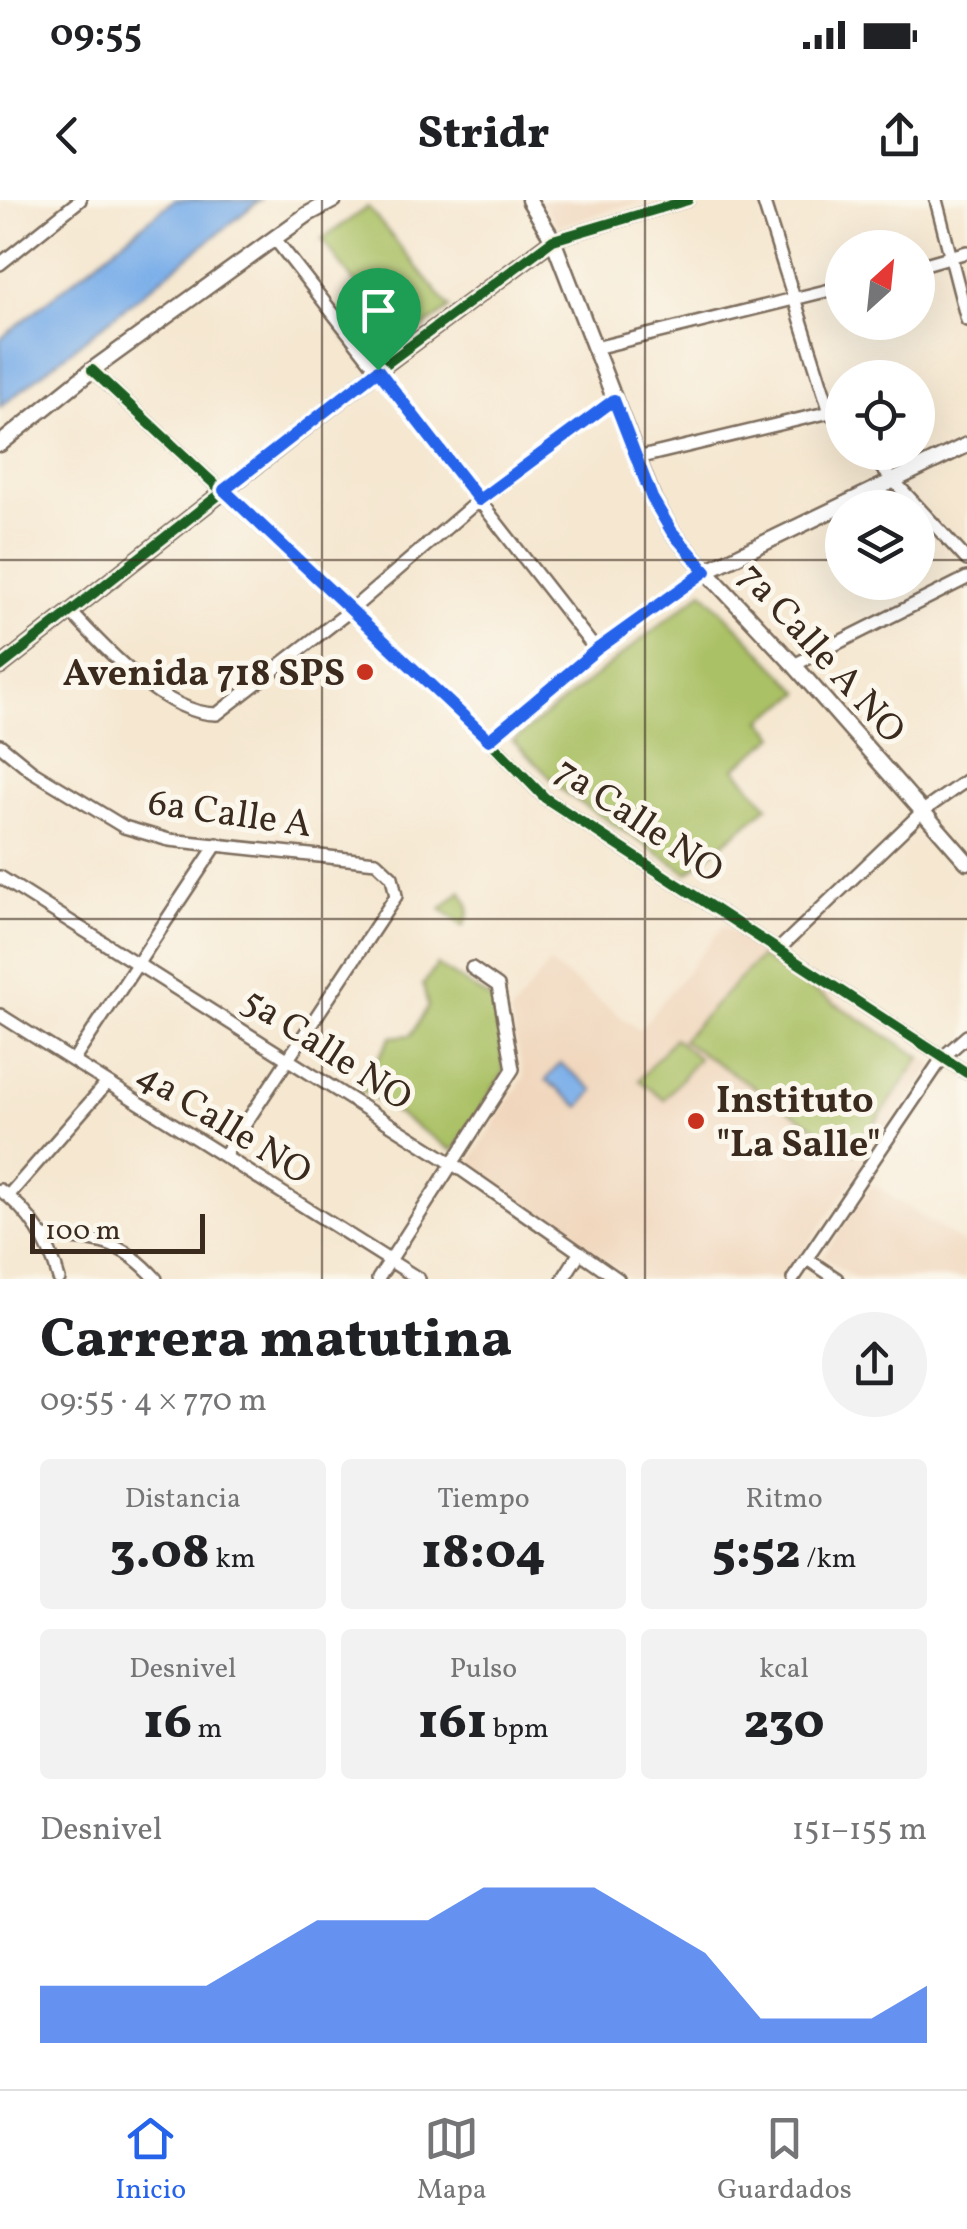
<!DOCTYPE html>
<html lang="es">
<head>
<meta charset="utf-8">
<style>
	body { margin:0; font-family:Vollkorn,serif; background:#f2f2f2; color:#202124; height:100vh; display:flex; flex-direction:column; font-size:38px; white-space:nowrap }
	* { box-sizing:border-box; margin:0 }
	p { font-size:32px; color:#757577 }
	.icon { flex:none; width:55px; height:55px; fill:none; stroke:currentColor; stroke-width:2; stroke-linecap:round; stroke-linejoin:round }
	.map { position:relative; height:1079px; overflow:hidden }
	.sheet { display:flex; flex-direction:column; background:#fff; flex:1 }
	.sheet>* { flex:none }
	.needle { width:65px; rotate:27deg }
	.fabs { position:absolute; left:825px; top:30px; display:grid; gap:20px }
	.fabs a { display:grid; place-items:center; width:110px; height:110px; border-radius:50%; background:#fff; box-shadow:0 10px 40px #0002; font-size:50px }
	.scale { position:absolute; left:30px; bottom:25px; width:175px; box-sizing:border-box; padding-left:10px; border:5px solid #3b2a1e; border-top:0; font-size:28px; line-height:35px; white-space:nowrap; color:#3b2a1e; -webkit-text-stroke:8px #fbf7ec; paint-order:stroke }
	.pin { position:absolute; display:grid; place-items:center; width:85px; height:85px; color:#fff; margin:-102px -42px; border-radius:50% 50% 50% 0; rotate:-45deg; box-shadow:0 0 10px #0007 }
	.pin .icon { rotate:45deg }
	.round { display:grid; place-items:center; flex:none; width:105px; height:105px; border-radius:52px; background:#f2f2f2 }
	.overview { display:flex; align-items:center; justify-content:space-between; height:170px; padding:0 40px }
	h1 { font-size:55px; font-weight:800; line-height:75px }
	.stats { display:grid; grid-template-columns:repeat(3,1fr); gap:15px; height:170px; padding:10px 40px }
	.stats div { display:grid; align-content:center; border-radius:10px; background:#f2f2f2; text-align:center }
	.stats b { font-size:50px; font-weight:800 }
	.stats small { font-size:28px; font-weight:400 }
	.stats p { font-size:28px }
	.chart { height:280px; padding:20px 40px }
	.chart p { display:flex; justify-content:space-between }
	.chart svg { width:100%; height:180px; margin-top:10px; fill:#2563eb; opacity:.7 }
	.status { display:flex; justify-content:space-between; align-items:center; height:70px; padding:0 50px; background:#fff; direction:ltr }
	.status svg { height:28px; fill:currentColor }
	header { display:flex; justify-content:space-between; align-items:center; height:130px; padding:0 40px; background:#fff; font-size:45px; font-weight:800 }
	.menu { display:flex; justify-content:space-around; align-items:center; height:140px; border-top:2px solid #e0e0e0; background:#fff; font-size:28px; color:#757577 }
	.menu a { display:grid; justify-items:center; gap:5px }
	.menu .current { color:#2563eb }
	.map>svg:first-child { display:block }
	.built { fill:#f0d6bc }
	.green { fill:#abc166; stroke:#737642; stroke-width:2.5 }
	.water { fill:#7cafe9; stroke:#5c6c84; stroke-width:2.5 }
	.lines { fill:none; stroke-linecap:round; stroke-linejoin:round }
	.minor-casing { stroke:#7c6c5c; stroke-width:16 }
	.tertiary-casing { stroke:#7c6c5c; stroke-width:19 }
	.minor { stroke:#fff; stroke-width:11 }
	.tertiary { stroke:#fff; stroke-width:14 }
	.cycleway-casing { stroke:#fbf7ec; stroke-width:16 }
	.cycleway { stroke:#1b5e20; stroke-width:10 }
	.route-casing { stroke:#fff; stroke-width:20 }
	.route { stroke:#2563eb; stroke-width:12 }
	.grid { fill:none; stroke:#3b2a1e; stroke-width:2.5; stroke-opacity:0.55 }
	.poi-dot { fill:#c8321e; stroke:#fbf7ec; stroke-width:4 }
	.labels { text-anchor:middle; stroke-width:10; stroke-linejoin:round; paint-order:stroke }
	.street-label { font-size:38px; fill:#3b2a1e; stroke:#fbf7ec }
	.poi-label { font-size:38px; font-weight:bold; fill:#3b2a1e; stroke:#fbf7ec; text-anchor:end }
</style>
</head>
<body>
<div class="status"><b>09:55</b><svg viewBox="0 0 49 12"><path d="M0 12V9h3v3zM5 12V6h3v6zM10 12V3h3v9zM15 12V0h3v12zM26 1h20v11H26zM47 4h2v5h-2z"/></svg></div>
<header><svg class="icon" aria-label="back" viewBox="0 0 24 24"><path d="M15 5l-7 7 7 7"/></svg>Stridr<svg class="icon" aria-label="share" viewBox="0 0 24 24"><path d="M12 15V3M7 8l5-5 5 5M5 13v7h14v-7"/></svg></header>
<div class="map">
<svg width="967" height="1079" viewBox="0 0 967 1079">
	<rect width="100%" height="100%" fill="#fbf7ec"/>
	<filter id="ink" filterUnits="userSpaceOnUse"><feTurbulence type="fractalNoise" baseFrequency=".01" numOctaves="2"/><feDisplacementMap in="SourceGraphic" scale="20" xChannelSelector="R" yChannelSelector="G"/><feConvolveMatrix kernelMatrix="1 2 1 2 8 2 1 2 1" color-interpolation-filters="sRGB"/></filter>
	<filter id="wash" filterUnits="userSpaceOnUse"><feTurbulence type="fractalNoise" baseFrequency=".0048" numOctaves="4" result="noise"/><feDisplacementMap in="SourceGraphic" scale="40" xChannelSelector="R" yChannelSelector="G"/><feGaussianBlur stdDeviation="2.25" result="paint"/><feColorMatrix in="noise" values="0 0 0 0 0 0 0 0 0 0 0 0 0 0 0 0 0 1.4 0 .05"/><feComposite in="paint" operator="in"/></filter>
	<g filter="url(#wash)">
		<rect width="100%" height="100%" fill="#f5e7d0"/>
		<path class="built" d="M541 0H645L557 27Z
			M724 725 934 865 784 1079H631L468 965 524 877 510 814 549 763 639 830Z
			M872 984 967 1046V1079H855L822 1057Z"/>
		<path class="green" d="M368 7 450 108 400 145 322 39Z
			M703 391 801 493 762 520 776 536 735 568 768 606 688 673 567 594 513 541Z
			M461 691C471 705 472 712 463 726L441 709Z
			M760 757 921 857 854 953 682 840Z
			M437 765 498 804 504 872 453 951 360 889 391 837 411 835 428 807 423 785Z
			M674 838 698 858 664 900 639 880Z"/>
		<path class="water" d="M174 0H260L0 207V139Z
			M560 863 594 890 580 907 546 880Z"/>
	</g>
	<g filter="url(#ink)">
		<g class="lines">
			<g class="minor-casing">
				<path id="minor" d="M763 0 830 212 842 226
					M936 0 967 120
					M275 39 596 450
					M553 40 688 0
					M0 64 80 0
					M918 66 967 52
					M595 148 842 87
					M92 170 489 540 545 598 967 873
					M867 252 967 360
					M637 258 830 212
					M70 411C103 447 166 515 217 514L351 410 479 300 615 200
					M794 465 967 378
					M489 540 596 450 706 371
					M0 545 32 571 124 627 169 640 376 662 392 677 396 696 224 956
					M0 677 453 964 618 1079
					M780 748 923 611 967 580
					M0 815 419 1079
					M73 861 217 644
					M0 990C30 1011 50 1044 59 1079
					M8 996 107 883
					M43 1037C95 1039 120 1038 156 1079
					M807 1059 837 1079
					M378 1079 513 869 498 786 472 768
					M563 1079 580 1052
					M793 1079 943 857 967 836"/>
			</g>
			<g class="tertiary-casing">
				<path id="tertiary" d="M529 0 553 40 653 299 672 332 706 371 794 465 967 662
					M0 244 92 170 308 14 334 0
					M706 371 967 245
					M0 467 378 170 553 40"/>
			</g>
			<use href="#minor" class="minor"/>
			<use href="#tertiary" class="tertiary"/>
			<g class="cycleway-casing">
				<path id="cycleway" d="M92 170 489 540 545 598 967 873
					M0 467 378 170 553 40 688 0"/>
			</g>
			<use href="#cycleway" class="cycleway"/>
		</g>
	</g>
	<g class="lines" filter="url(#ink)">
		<g class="route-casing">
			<path id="route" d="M378 170 479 300 614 200 652 298 672 332 706 371 596 450 489 540 224 290Z"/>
		</g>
		<use href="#route" class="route"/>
	</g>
	<path class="grid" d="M322 0V1079M645 0V1079M0 360H842M918 360H967M0 719H967"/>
	<g class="poi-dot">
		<circle cx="365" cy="472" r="10"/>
		<circle cx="696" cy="921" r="10"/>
	</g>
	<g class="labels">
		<g class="street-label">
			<text transform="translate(823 452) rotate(48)" y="13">7a Calle A NO</text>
			<text transform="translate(230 612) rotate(8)" y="13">6a Calle A</text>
			<text transform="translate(640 619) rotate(34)" y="13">7a Calle NO</text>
			<text transform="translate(328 848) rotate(33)" y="13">5a Calle NO</text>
			<text transform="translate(225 922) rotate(32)" y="13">4a Calle NO</text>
		</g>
		<g class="poi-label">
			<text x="345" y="485">Avenida 718 SPS</text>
			<text x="716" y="912" text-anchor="start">Instituto<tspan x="716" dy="44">"La Salle"</tspan></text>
		</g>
	</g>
</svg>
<div class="fabs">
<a><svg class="needle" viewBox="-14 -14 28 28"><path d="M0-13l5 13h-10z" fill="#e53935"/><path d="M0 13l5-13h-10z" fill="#757577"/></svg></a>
<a><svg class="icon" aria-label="locate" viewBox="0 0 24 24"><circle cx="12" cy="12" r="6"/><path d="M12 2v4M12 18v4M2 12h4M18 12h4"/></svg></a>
<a><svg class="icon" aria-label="layers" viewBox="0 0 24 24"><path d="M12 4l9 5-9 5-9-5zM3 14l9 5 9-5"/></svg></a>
</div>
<div class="scale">100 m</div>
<div class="pin" style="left:378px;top:170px;background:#1e9e55"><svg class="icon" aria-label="arrive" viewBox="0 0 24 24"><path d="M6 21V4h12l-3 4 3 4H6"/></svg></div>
</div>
<section class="sheet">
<div class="overview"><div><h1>Carrera matutina</h1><p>09:55 · 4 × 770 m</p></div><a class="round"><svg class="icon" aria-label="share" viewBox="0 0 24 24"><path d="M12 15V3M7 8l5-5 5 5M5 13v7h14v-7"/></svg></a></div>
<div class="stats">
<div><p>Distancia</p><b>3.08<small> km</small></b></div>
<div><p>Tiempo</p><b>18:04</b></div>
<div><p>Ritmo</p><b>5:52<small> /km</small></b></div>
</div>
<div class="stats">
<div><p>Desnivel</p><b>16<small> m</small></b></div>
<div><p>Pulso</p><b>161<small> bpm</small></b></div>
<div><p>kcal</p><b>230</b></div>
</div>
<div class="chart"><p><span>Desnivel</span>151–155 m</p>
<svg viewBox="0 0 160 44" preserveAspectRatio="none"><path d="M0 44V30L10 30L20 30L30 30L40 22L50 14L60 14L70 14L80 6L90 6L100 6L110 14L120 22L130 38L140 38L150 38L160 30V44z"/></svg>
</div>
</section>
<nav class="menu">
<a class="current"><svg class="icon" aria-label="home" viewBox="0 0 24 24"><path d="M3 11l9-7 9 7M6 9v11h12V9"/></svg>Inicio</a>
<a><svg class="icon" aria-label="map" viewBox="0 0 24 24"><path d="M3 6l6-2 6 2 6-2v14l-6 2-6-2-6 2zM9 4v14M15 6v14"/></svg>Mapa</a>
<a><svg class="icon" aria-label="saved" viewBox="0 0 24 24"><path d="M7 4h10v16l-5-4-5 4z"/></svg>Guardados</a>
</nav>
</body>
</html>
